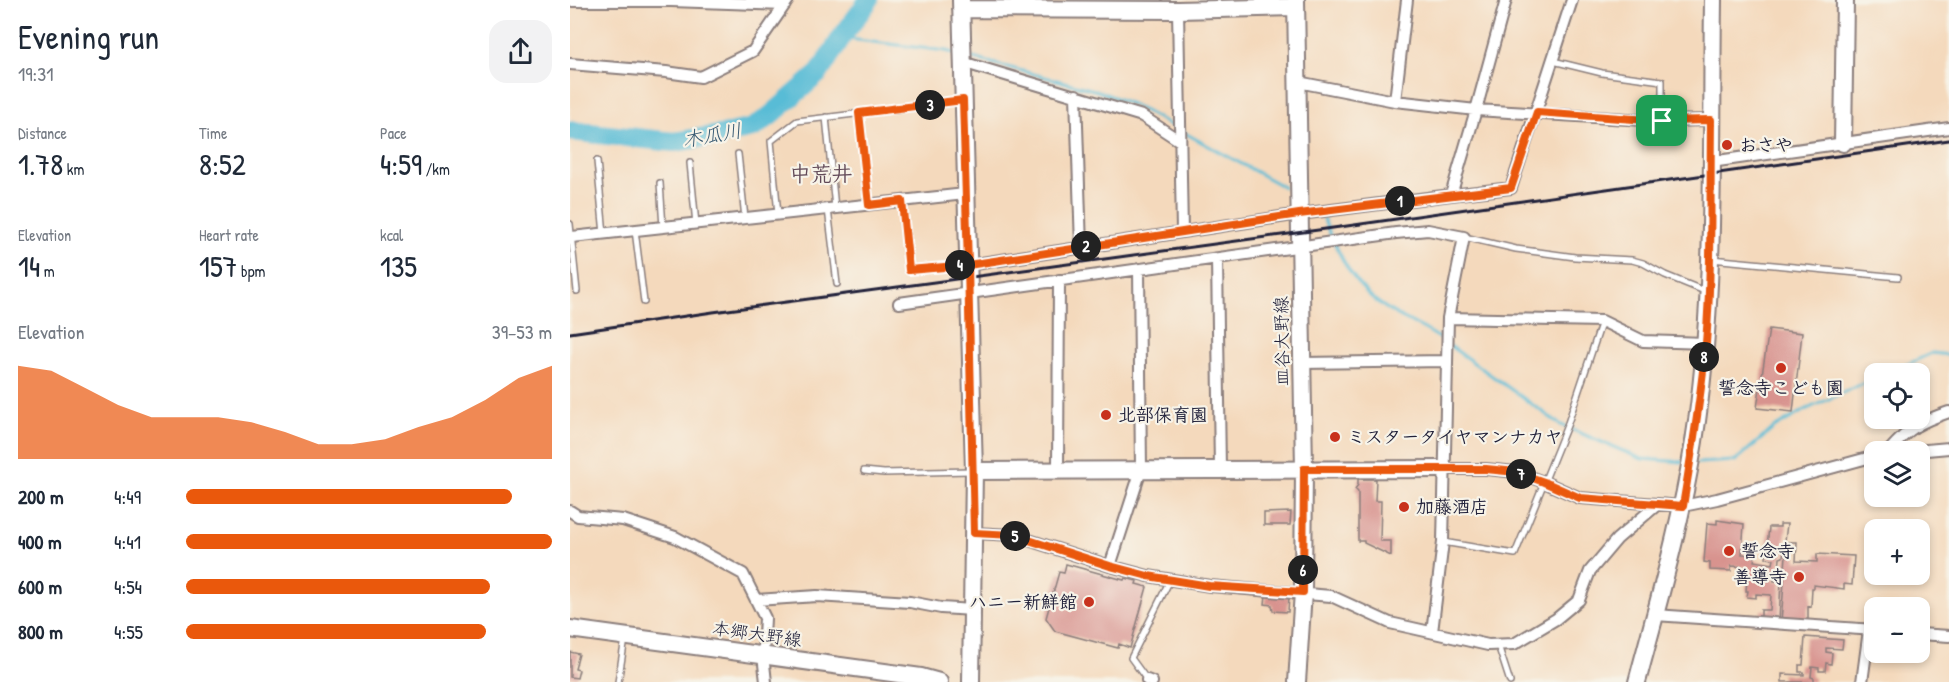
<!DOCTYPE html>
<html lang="en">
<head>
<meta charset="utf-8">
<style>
	body { margin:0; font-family:"Patrick Hand","Klee One",sans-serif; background:#f2f2f3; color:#1f2937; height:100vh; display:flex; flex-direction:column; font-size:22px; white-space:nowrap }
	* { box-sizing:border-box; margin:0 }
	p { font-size:20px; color:#747a83 }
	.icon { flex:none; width:33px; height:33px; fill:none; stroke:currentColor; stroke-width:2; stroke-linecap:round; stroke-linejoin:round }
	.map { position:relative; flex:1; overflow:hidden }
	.details { display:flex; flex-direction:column; background:#fff; width:570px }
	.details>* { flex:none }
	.fabs { position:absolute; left:1294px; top:363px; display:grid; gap:12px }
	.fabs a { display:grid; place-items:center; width:66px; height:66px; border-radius:12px; background:#fff; box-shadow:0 3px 9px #0003; font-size:30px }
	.pin { position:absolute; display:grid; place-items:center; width:51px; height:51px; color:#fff; margin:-26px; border-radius:12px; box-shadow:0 3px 9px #0006 }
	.km { position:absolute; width:30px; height:30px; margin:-15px; border-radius:50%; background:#222; color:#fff; font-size:16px; line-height:30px; text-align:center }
	.round { display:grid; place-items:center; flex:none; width:63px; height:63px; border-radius:18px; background:#f2f2f3 }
	.head { display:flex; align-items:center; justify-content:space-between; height:102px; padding:0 18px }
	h1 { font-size:33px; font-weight:600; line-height:45px }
	.stats { display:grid; grid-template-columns:repeat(3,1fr); gap:9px; height:102px; padding:6px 18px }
	.stats div { display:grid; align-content:center }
	.stats b { font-size:30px; font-weight:600 }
	.stats small { font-size:16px; font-weight:400 }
	.stats p { font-size:16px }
	.chart { height:168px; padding:12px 18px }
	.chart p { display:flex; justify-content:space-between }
	.chart svg { width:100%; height:108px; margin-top:6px; fill:#ea580c; opacity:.7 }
	ul { padding:0 18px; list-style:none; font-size:20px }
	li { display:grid; grid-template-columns:96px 72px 1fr; align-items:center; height:45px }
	li i { height:15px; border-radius:8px; background:#ea580c }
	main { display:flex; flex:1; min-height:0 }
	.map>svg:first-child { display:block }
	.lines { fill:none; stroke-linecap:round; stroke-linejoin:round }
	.stream { stroke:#58bcd6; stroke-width:3 }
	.river { stroke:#58bcd6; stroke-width:20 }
	.building { fill:#d8938e }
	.lane-casing { stroke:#8b7e7c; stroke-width:8 }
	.street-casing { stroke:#8b7e7c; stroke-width:14 }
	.secondary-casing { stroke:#8b7e7c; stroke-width:20 }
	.lane { stroke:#fff; stroke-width:5 }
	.street { stroke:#fff; stroke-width:10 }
	.secondary { stroke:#fff; stroke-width:16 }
	.rail { stroke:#22223b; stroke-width:3 }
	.route-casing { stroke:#fff; stroke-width:12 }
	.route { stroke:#ea580c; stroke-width:8 }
	.poi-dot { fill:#c8321e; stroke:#f7f3e8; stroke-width:2 }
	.labels { text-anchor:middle; stroke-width:4.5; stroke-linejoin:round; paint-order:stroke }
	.poi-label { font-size:18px; font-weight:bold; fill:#22223b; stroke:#f7f3e8; text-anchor:start }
	.street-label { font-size:18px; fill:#22223b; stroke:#f7f3e8 }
	.water-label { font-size:20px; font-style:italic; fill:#355871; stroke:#f7f3e8 }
	.quarter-label { font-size:21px; font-weight:bold; fill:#624a58; stroke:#f7f3e8 }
</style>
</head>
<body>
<main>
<section class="details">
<div class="head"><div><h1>Evening run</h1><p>19:31</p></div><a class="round"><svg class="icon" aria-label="share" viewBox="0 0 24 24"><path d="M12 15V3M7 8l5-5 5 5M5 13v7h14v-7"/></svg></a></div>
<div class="stats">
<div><p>Distance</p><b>1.78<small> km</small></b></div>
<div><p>Time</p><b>8:52</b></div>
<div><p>Pace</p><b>4:59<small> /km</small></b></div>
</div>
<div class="stats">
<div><p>Elevation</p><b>14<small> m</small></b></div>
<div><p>Heart rate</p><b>157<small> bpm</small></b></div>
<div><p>kcal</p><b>135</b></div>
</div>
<div class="chart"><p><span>Elevation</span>39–53 m</p>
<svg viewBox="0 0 160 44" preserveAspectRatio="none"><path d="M0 44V6L10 8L20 15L30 22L40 27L50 27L60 27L70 29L80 33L90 38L100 38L110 36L120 31L130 27L140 20L150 11L160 6V44z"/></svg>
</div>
<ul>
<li><b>200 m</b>4:49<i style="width:89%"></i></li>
<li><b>400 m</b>4:41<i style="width:100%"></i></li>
<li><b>600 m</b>4:54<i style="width:83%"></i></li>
<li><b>800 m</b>4:55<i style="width:82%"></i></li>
</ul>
</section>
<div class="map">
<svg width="1379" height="682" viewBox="0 0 1379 682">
	<rect width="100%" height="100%" fill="#f7f3e8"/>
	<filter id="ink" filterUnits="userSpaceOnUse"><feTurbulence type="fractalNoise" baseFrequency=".0167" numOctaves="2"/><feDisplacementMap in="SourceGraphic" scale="12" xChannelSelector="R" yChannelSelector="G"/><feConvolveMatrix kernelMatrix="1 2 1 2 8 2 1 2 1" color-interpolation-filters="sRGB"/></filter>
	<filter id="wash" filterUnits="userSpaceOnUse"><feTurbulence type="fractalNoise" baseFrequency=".008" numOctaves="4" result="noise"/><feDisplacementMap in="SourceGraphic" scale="24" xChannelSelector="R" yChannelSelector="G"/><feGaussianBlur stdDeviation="1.35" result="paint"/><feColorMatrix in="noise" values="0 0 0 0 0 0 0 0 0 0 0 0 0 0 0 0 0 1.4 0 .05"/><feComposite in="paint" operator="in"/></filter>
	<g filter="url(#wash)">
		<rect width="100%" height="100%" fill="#f4d9bc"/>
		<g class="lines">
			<path class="stream" d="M271 38 376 51 387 54
				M399 57 528 91 564 105 607 129
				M613 132 714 187
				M753 218C769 254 783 289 819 310 837 321 858 329 875 342
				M880 346 991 425 1072 459 1114 462
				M1316 374 1362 353 1379 355
				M1127 463 1165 461 1204 428 1235 410 1305 378"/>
			<path class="river" d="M0 131 104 142 150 135 183 128 200 116 249 73 271 38 299 0"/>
		</g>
		<g id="blocks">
			<path class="building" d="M1199 329 1232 333 1223 412 1187 408Z
				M788 479H806L805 501H811L810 541H821V556L794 543V541H788V492L785 489 788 485Z
				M721 512 720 525H694V513Z
				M1147 520 1174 524 1172 554 1185 555 1184 561 1203 564 1204 559 1196 558 1199 527H1210V524H1217L1213 557 1210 558 1209 571H1204V581H1211L1209 622 1191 621V610H1200L1201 595 1186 594V598L1177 597 1178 591H1176L1178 567 1161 566V571L1140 570V563L1134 562 1137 523 1147 524Z
				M1217 542H1227L1226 561 1247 562V554L1284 556 1282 585 1274 584V589L1244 585V588H1242L1241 607 1238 606V620L1211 622Z
				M496 564 554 580 555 578 567 581 566 584 577 587 560 648 549 644 548 648 485 631 476 618 489 572 494 573Z
				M696 595 719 596 718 612 703 611 702 605 695 604Z
				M1235 637 1273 640 1272 649 1256 648V652L1262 653 1261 664 1256 663 1255 671H1249V668L1242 667 1241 677 1244 678V682H1212V674L1234 675V672H1229V665H1233Z
				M0 652 9 654 5 669 9 670 7 678 0 677Z"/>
		</g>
	</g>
	<g filter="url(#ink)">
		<use href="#blocks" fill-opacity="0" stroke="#8b7e7c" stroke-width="1.5"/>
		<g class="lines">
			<g class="lane-casing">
				<path id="lane" d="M983 61 1032 73 1092 81V121
					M289 113 299 205
					M256 117 265 208
					M168 154 175 218
					M27 161 34 234
					M120 163 126 224
					M90 183 93 227
					M332 201 339 270 396 265
					M258 209 267 284
					M208 214 201 141 227 121 392 101
					M0 224 7 291
					M65 230 74 302
					M894 237 946 249 1005 257 1062 260 1073 263 1095 275 1137 292
					M1141 259 1328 277
					M294 471 314 473 400 471
					M873 542 945 554 998 423 1032 321
					M928 645 940 682
					M577 680 561 658 600 580
					M48 682 55 639"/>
			</g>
			<g class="street-casing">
				<path id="street" d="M0 1H101L215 5
					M608 10 612 232
					M392 62 572 116 610 141
					M0 64 96 72 131 77 183 51 218 0
					M728 82 825 101 906 110 936 0
					M506 95 511 247
					M825 101 837 0
					M1141 162 1379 128
					M881 195 941 188 1002 0
					M0 239 2 237 395 194
					M647 259 650 469
					M398 265 730 214 881 195 906 110 1092 121 1141 120
					M329 303 826 233 858 230 894 237 878 318 873 542 862 632
					M878 318 1032 321 1073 341 1136 343
					M732 363 876 361
					M1318 452C1339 428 1349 422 1379 412
					M1334 452 1379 448
					M873 469H916L946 472 974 482 1010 498 1113 506 1147 499 1305 456
					M488 470 489 280
					M0 511 8 516 53 520 105 537 173 574 195 618 193 655 196 682
					M404 533 443 535 540 566 578 576 640 586 761 596 820 623 918 645 944 644 986 619 1009 600 1020 571 1047 539 1088 504
					M540 566 571 470 569 269
					M186 600 247 596 340 602 371 608 403 610
					M1085 615 1305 630
					M1350 634 1379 636
					M577 680 582 682
					M1292 682 1299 630"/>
			</g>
			<g class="secondary-casing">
				<path id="secondary" d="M391 0 404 471 401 682
					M726 0 734 469 733 592 727 682
					M391 9 608 10 726 7
					M1273 143 1275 0
					M404 471 873 469
					M0 629 351 677 369 682
					M1067 682C1090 596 1115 510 1127 421 1146 282 1141 140 1143 0"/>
			</g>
			<use href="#lane" class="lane"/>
			<use href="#street" class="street"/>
			<use href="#secondary" class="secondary"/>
			<path class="rail" d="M0 333 143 312 763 228 1379 140"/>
		</g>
	</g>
	<g class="lines" filter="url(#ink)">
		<g class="route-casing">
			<path id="route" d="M1092 121 967 112 941 188 729 214 398 265 393 100 289 113 299 205 332 201 339 270 398 265 404 533 443 535 540 566 578 576 639 586 733 592 734 469H916L946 472 974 482 1010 498 1113 506C1122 452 1131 398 1136 343 1142 269 1140 194 1141 120L1092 121"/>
		</g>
		<use href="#route" class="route"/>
	</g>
	<g class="poi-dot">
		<circle cx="1157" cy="145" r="6"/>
		<circle cx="1211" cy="368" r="6"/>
		<circle cx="536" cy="415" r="6"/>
		<circle cx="765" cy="437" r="6"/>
		<circle cx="834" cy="507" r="6"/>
		<circle cx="1159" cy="551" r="6"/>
		<circle cx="1229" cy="577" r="6"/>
		<circle cx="519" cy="602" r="6"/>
	</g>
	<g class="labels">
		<g class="poi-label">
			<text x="1169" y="151">おさや</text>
			<text x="1211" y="394" text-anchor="middle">誓念寺こども園</text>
			<text x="548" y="421">北部保育園</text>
			<text x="777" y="443">ミスタータイヤマンナカヤ</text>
			<text x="846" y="513">加藤酒店</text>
			<text x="1171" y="557">誓念寺</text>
			<text x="1217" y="583" text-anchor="end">善導寺</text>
			<text x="507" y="608" text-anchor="end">ハニー新鮮館</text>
		</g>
		<g class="street-label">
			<text transform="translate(712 341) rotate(-91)" y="6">皿谷大野線</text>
			<text transform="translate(187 634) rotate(8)" y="6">本郷大野線</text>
		</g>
		<g class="water-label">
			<text transform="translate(142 135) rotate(-10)" y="7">木瓜川</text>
		</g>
		<g class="quarter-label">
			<text x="251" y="181">中荒井</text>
		</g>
	</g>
</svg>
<div class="fabs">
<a><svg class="icon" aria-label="locate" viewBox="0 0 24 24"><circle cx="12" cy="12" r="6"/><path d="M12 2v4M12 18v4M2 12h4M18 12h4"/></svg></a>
<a><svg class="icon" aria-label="layers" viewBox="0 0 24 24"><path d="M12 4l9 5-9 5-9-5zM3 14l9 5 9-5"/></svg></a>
<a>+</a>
<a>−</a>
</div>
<div class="pin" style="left:1092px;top:121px;background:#1e9e55"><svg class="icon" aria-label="arrive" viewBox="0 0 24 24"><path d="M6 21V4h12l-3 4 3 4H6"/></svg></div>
<b class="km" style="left:830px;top:201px">1</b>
<b class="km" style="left:516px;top:246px">2</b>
<b class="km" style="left:360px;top:105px">3</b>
<b class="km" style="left:390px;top:265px">4</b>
<b class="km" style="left:445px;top:536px">5</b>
<b class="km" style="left:733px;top:570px">6</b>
<b class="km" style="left:951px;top:474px">7</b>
<b class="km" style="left:1134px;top:357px">8</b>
</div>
</main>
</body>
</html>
